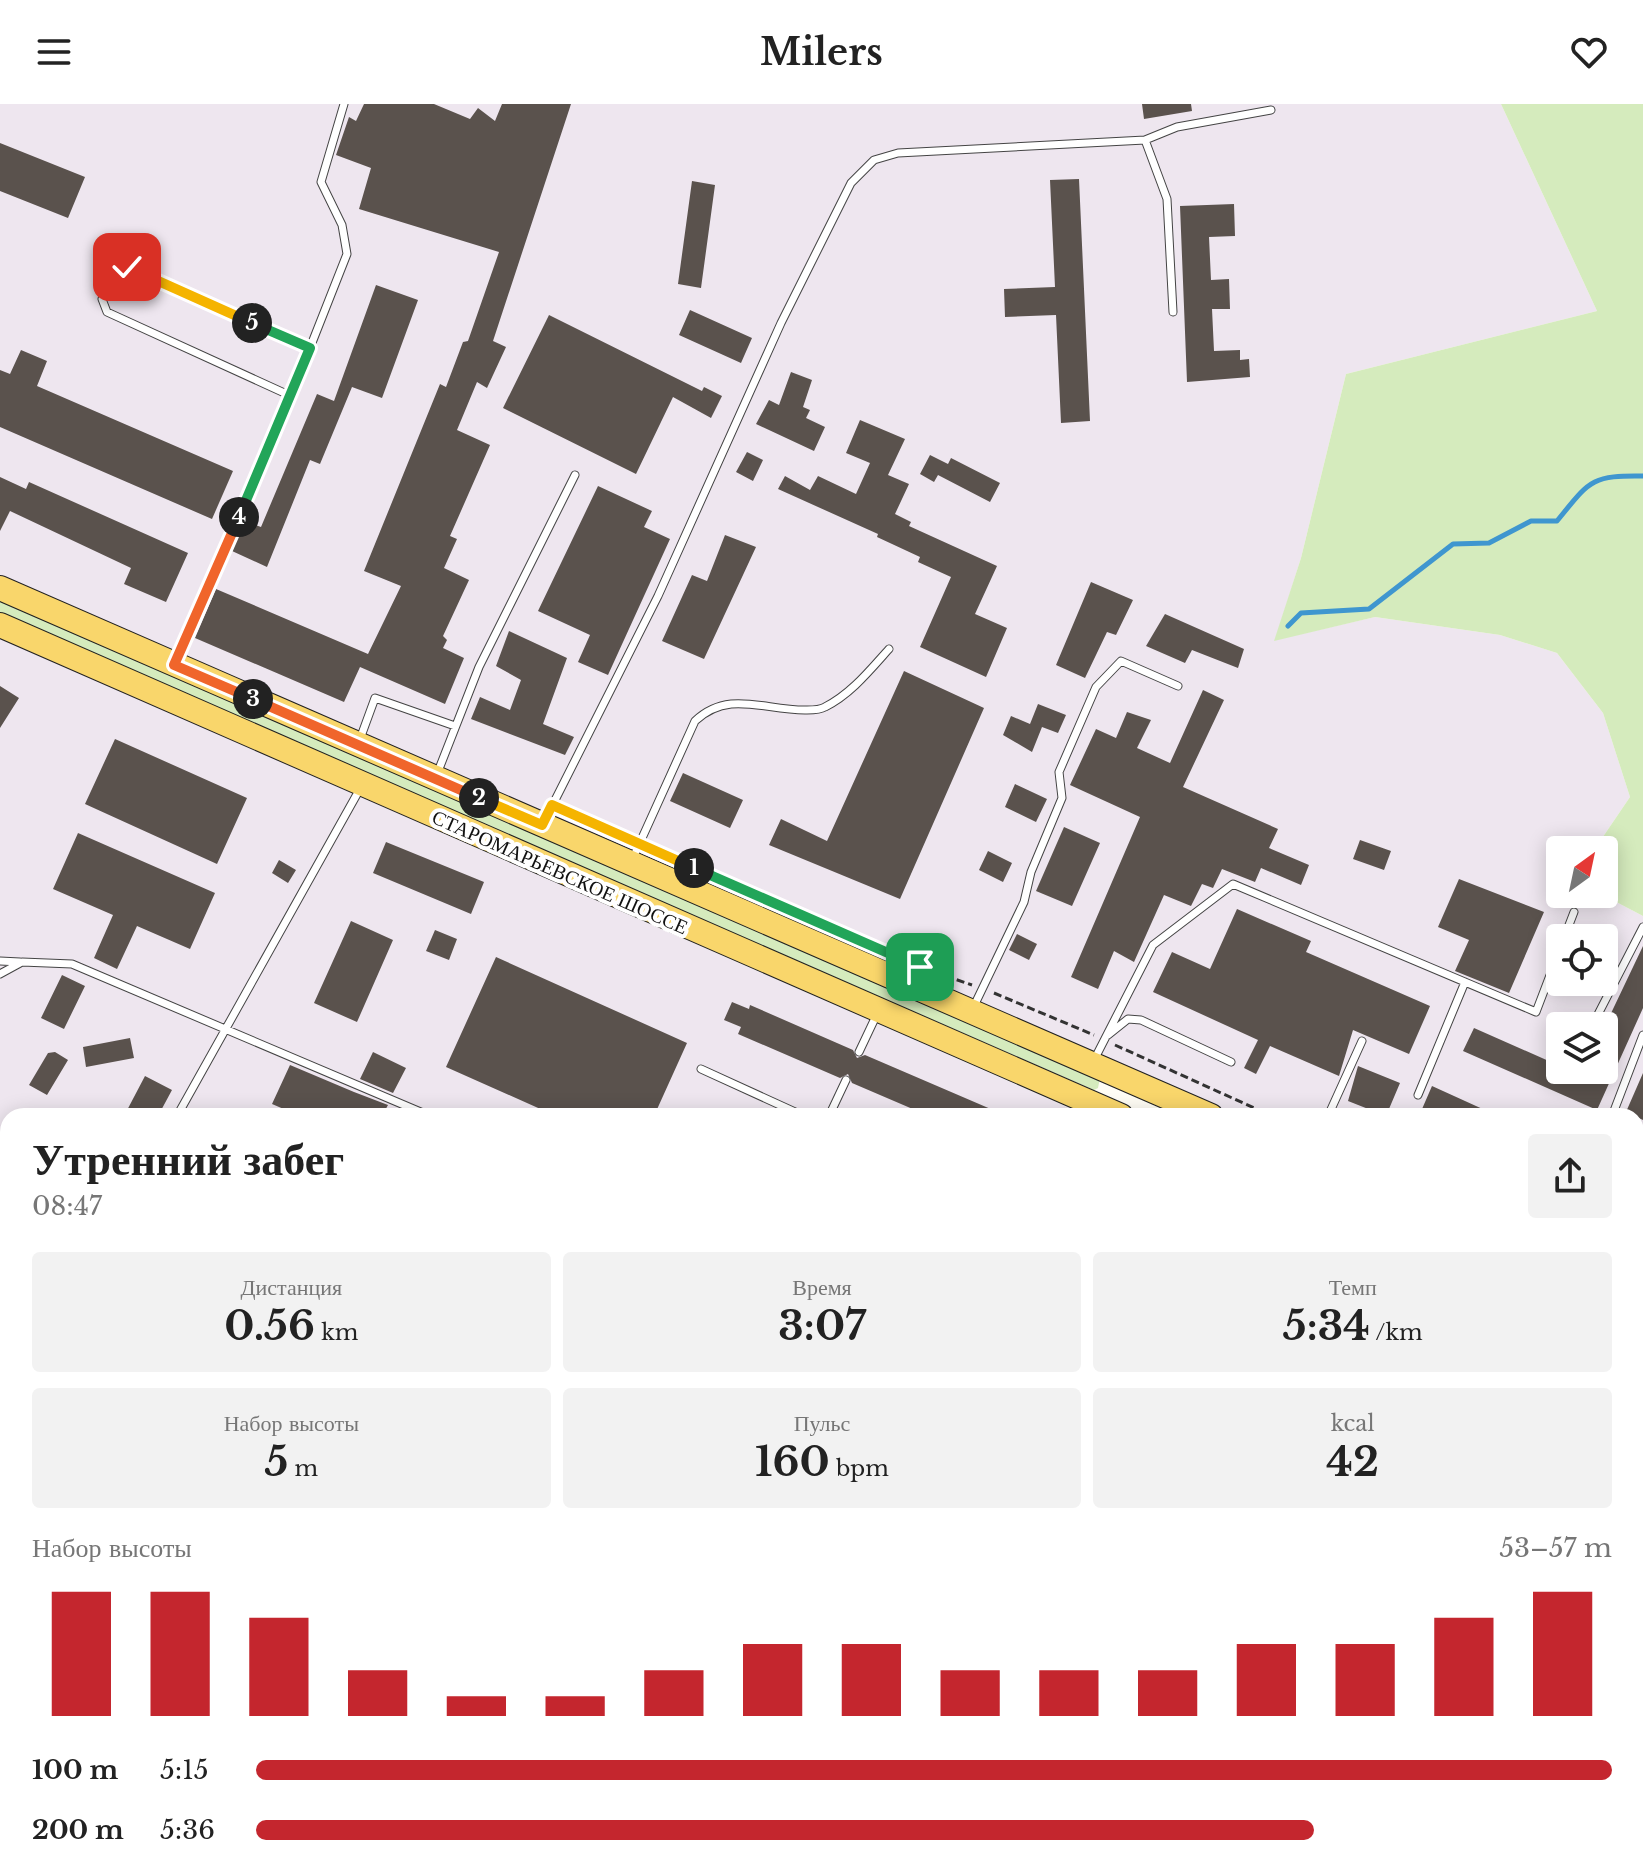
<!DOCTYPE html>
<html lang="ru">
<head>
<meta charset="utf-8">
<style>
	body { margin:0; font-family:"Libre Baskerville",serif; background:#f2f2f2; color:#222; height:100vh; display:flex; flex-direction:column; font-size:30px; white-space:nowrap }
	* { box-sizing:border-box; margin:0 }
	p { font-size:26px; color:#767676 }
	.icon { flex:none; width:44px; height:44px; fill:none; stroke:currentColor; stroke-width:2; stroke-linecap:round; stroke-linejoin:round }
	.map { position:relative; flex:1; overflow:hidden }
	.details { position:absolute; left:0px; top:1004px; width:1644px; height:768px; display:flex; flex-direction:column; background:#fff; border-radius:24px 24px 0 0; box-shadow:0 4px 20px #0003 }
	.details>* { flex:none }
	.needle { width:52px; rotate:33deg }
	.buttons { position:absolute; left:1546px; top:732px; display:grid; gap:16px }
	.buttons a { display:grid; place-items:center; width:72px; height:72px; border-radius:8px; background:#fff; box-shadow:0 4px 20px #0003; font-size:40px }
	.pin { position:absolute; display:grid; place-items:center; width:68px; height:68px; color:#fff; margin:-34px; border-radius:16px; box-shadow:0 4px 12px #0006 }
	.km { position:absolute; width:40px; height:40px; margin:-20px; border-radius:50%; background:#222; color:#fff; font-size:22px; line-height:40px; text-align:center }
	.round { display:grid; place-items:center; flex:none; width:84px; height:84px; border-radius:8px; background:#f2f2f2 }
	.overview { display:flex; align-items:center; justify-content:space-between; height:136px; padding:0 32px }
	h1 { font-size:44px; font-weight:700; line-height:60px }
	.figures { display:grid; grid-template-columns:repeat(3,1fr); gap:12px; height:136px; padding:8px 32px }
	.figures div { display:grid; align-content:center; border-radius:8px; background:#f2f2f2; text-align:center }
	.figures b { font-size:40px; font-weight:700 }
	.figures small { font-size:22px; font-weight:400 }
	.figures p { font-size:22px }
	.chart { height:224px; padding:16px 32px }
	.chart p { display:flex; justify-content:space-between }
	.chart svg { width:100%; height:144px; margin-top:8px; stroke:#c4262e; stroke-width:6 }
	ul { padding:0 32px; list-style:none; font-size:26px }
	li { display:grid; grid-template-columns:128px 96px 1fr; align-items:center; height:60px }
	li i { height:20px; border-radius:10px; background:#c4262e }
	header { display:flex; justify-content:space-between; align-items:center; height:104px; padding:0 32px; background:#fff; font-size:36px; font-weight:700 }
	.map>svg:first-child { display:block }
	.industrial { fill:#eee6ef; fill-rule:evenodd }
	.green { fill:#d5ebbd }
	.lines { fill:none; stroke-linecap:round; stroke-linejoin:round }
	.stream { stroke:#3f96cf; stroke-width:5 }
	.building { fill:#5a524d }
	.lane-casing { stroke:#444; stroke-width:9 }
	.primary-casing { stroke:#222; stroke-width:26 }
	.path { stroke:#333; stroke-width:3; stroke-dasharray:8 4; stroke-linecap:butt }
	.lane { stroke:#fff; stroke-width:7 }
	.primary { stroke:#f9d66b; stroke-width:24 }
	.split-1-casing { stroke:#fff; stroke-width:16 }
	.split-2-casing { stroke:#fff; stroke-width:16 }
	.split-3-casing { stroke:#fff; stroke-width:16 }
	.split-4-casing { stroke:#fff; stroke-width:16 }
	.split-5-casing { stroke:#fff; stroke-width:16 }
	.split-6-casing { stroke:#fff; stroke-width:16 }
	.split-1 { stroke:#22a559; stroke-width:10 }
	.split-2 { stroke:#f5b400; stroke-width:10 }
	.split-3 { stroke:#f0652b; stroke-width:10 }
	.split-4 { stroke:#f0652b; stroke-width:10 }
	.split-5 { stroke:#22a559; stroke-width:10 }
	.split-6 { stroke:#f5b400; stroke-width:10 }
	.labels { text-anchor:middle; stroke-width:8; stroke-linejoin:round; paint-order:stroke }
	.street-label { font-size:20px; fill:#111; stroke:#fff }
</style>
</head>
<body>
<header><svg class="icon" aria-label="menu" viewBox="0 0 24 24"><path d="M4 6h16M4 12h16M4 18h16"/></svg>Milers<svg class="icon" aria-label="heart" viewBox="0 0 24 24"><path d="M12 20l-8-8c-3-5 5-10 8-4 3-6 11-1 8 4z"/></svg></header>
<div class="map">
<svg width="1643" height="1772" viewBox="0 0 1643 1772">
	<rect width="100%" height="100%" fill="#fffdf5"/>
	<path class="industrial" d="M0 0H1501L1597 207 1346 270 1301 454 1275 536 1375 513 1500 531 1557 549 1603 609 1630 693 1594 746H1560V790H1601L1643 812V1193L1636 1190V1012H1223L0 477ZM1560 834H1604V878H1560ZM1560 922H1604V966H1560Z
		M0 534 461 737 1088 1012H8V1224L0 1220Z
		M1636 1251 1643 1254V1772H0V1283L8 1287V1764H1636Z"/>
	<path class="green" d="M1501 0H1643V812L1601 790H1604V746H1594L1630 693 1603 609 1557 549 1500 531 1375 513 1274 537 1301 454 1346 270 1597 207Z
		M0 494 1100 974 1098 984 1094 986 0 510Z"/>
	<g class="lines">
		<path class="stream" d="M1288 522 1301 509 1369 505 1453 440 1489 439 1531 417H1557C1589 378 1590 371 1643 372"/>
	</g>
	<path class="building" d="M364 0H434L470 15 478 4 495 17 502 0H571L493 237 506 243 487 284 477 278 457 326 490 341 450 432 457 435 444 464 469 476 443 532 447 536 443 544 464 554 445 600 360 563 344 598 195 534 216 485 368 550 401 482 364 467 440 280 446 283 463 238 468 237 499 148 359 105 371 64 336 51 349 13 356 17Z
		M1142 0H1191L1192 7 1144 15Z
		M0 39 85 73 68 114 0 87Z
		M1079 75 1090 317 1061 319 1056 211 1005 213 1004 185 1055 183 1050 76Z
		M692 77 715 81 701 184 678 180Z
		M1234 100 1235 132 1209 133 1211 176 1229 175 1230 205H1212L1214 247 1240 246V256L1249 255 1250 273 1187 278 1180 102Z
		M376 181 418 196 382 294 352 283 320 360 310 356 267 463 232 447 245 417 261 423 317 290 334 297Z
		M690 206 752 234 741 259 679 231Z
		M549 211 702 287 704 283 722 292 711 314 673 293 636 370 503 304Z
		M21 246 47 257 37 282 233 367 212 415 0 323V266L10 270Z
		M791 268 812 276 803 303 810 306 806 314 825 323 814 347 756 320 769 296 779 301Z
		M860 316 905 335 888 371 909 380 895 410 911 418 909 422 997 462 975 510 1007 524 986 573 920 543 951 473 918 458 920 453 877 433 878 430 778 385 785 372 810 386 818 372 856 390 870 359 846 349Z
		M747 348 763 356 753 377 736 368Z
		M930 351 948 360 951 354 1000 379 990 398 938 371 934 378 920 370Z
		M0 373 26 385 29 378 188 449 166 498 124 480 131 464 10 407 0 427Z
		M598 382 652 407 644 423 670 435 608 571 578 558 590 531 538 507Z
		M725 431 756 443 704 555 662 537 692 471 707 477Z
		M1091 478 1133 496 1116 531 1107 528 1085 574 1056 561Z
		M1165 510 1244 545 1238 564 1192 546 1185 559 1146 542Z
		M509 527 567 554 543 620 574 633 565 651 471 615 480 593 510 606 521 576 496 562Z
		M904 567 984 604 900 795 769 741 781 715 827 737Z
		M0 582 19 594 0 624Z
		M1203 586 1224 596 1183 683 1278 725 1269 744 1309 761 1301 781 1261 764 1255 778 1222 765 1213 784 1202 780 1191 802 1164 791 1134 858 1114 847 1098 885 1071 873 1140 713 1070 681 1096 625 1116 634 1127 608 1151 616 1137 644 1170 659Z
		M1038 600 1066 611 1058 629 1042 623 1032 648 1003 631 1011 612 1030 620Z
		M115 635 247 694 217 760 85 700Z
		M683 669 743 696 730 724 670 697Z
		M1015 680 1047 695 1036 718 1005 703Z
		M1064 723 1100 739 1072 802 1036 787Z
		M78 729 215 789 190 845 137 822 117 865 94 854 113 811 53 785Z
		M1360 736 1391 747 1384 766 1353 755Z
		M386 738 484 778 471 810 373 769Z
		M988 747 1012 759 1003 778 979 766Z
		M279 756 296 766 288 779 272 769Z
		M1459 775 1544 808 1509 889 1455 867 1469 836 1438 823Z
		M1237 805 1311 837 1306 848 1430 902 1409 950 1353 926 1339 972 1270 942 1256 970 1244 964 1258 936 1153 888 1172 848 1210 865Z
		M351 817 393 836 357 918 314 899Z
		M435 826 457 835 449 856 426 847Z
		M1017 830 1037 840 1029 856 1009 846Z
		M1643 842V904L1597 1006 1463 947 1474 924 1560 962V966L1583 972 1585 966H1604V924Z
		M496 853 687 939 654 1012H556L446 963Z
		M62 871 85 882 64 925 41 914Z
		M732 898 749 905 750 901 853 946 857 954 865 951 1007 1012H929L852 979 848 970 840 974 738 930 741 923 724 916Z
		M130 934 134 954 86 963 83 943Z
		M55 948 68 956 47 991 29 981 48 949Z
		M373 948 406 964 393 989 360 975Z
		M290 961 354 988 388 1001 382 1012H300L272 1000Z
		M1358 962 1400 979 1386 1012 1348 997Z
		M1643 969V1016L1626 1008Z
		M145 972 172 986 158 1012H124Z
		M1432 982 1498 1012H1419Z"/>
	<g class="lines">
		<g class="lane-casing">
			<path id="lane" d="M1145 36 1167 95 1173 208
				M291 292 107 208 102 195 115 168 127 163 310 244
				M177 555 291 292 347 150 342 121 321 78 344 0
				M360 635 375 594 455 622
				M437 670 479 563 575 371
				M545 716 658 492 781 219 851 79 874 56 898 49 1145 36 1177 23 1271 6
				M633 754 695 617C729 585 765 607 807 606 813 606 820 606 825 603 851 590 870 566 889 545
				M1564 834 1574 808
				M0 857 20 858
				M0 870 22 858 72 860 430 1012
				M974 902 1024 798 1031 768 1062 694 1059 668 1096 583 1121 557 1178 582
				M1592 922 1643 823
				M1108 931 1128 915 1141 916 1231 958
				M859 948 877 910
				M1093 958 1153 841 1233 780 1536 908 1560 845
				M701 965 804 1012
				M1418 991 1465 878
				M177 1012 361 683
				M829 1012 846 976
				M1328 1012 1362 937
				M1590 1012H1595
				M1612 1012 1643 931
				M1636 1267 1643 1251
				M0 1341 8 1346
				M0 1395 8 1399
				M0 1452 8 1457
				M0 1501 8 1504
				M1636 1750 1643 1744
				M1616 1764H1620"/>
		</g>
		<g class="primary-casing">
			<path id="primary" d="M0 484 1211 1012
				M0 521 1121 1012
				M1636 1195 1643 1198
				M1636 1239 1643 1242"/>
		</g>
		<path class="path" d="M934 868 972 881
			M994 889 1094 931
			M1115 941 1272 1012"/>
		<use href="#lane" class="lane"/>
		<use href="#primary" class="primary"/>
	</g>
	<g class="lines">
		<g class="split-1-casing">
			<path id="split-1" d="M694 764 920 863"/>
		</g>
		<g class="split-2-casing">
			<path id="split-2" d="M479 694 542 721 552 701 694 764"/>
		</g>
		<g class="split-3-casing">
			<path id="split-3" d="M253 595 479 694"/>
		</g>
		<g class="split-4-casing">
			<path id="split-4" d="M239 413 174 561 253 595"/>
		</g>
		<g class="split-5-casing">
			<path id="split-5" d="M239 413 310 244 252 219"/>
		</g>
		<g class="split-6-casing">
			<path id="split-6" d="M127 163 252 219"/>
		</g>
		<use href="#split-1" class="split-1"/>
		<use href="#split-2" class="split-2"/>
		<use href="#split-3" class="split-3"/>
		<use href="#split-4" class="split-4"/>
		<use href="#split-5" class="split-5"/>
		<use href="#split-6" class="split-6"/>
	</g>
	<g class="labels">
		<g class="street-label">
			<text transform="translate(560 768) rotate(24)" y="7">СТАРОМАРЬЕВСКОЕ ШОССЕ</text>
		</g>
	</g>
</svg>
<div class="buttons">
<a><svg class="needle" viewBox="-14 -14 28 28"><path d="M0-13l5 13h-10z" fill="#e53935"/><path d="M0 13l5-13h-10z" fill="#767676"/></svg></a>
<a><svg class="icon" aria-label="locate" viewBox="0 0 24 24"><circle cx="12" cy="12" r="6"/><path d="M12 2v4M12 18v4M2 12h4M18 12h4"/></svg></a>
<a><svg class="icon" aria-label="layers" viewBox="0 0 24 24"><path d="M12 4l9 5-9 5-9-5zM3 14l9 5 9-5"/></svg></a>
</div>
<div class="pin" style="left:920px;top:863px;background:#1e9e55"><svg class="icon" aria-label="arrive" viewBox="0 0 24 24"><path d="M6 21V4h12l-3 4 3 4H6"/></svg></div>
<div class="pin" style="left:127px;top:163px;background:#d93025"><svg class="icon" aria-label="check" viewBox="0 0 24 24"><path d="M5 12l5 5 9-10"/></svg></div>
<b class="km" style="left:694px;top:764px">1</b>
<b class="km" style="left:479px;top:694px">2</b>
<b class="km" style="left:253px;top:595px">3</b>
<b class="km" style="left:239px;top:413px">4</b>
<b class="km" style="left:252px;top:219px">5</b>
<section class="details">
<div class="overview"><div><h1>Утренний забег</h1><p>08:47</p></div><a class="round"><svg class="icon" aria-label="share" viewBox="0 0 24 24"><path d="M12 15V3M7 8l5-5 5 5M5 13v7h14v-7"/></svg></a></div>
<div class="figures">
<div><p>Дистанция</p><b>0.56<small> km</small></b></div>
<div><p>Время</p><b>3:07</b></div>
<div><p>Темп</p><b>5:34<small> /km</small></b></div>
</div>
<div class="figures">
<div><p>Набор высоты</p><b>5<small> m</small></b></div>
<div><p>Пульс</p><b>160<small> bpm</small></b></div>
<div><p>kcal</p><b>42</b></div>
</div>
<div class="chart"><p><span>Набор высоты</span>53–57 m</p>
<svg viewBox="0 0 160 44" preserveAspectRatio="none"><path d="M5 44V6M15 44V6M25 44V14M35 44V30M45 44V38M55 44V38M65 44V30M75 44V22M85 44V22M95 44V30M105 44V30M115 44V30M125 44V22M135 44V22M145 44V14M155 44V6"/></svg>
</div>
<ul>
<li><b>100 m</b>5:15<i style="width:100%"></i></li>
<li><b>200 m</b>5:36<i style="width:78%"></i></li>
</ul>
</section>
</div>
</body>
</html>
